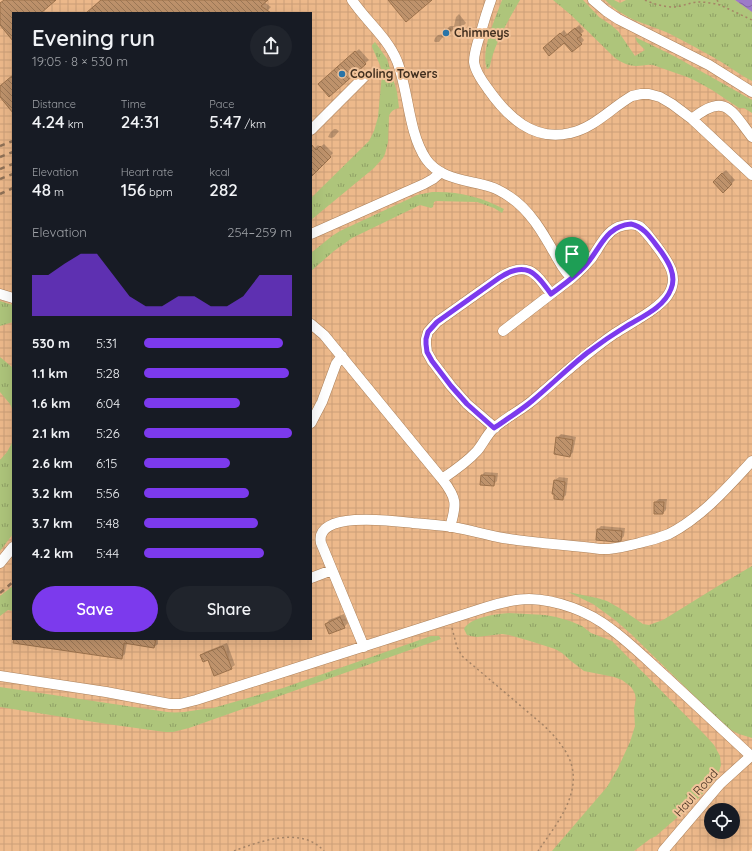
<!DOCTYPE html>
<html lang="en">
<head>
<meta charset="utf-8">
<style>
	body { margin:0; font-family:Quicksand,sans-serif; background:#20242c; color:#f1f3f6; height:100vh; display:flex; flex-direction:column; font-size:15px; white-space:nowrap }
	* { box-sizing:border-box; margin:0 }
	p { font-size:13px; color:#9ea1a6 }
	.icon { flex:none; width:22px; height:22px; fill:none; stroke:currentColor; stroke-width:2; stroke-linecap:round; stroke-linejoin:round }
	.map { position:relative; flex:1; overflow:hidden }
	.details { position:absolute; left:12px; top:12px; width:300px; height:628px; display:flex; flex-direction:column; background:#171b24; border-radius:0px; box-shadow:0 4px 16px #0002 }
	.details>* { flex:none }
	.controls { position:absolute; left:704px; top:803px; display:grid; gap:8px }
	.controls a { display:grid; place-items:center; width:36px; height:36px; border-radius:50%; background:#171b24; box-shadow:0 4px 16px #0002; font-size:20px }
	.pin { position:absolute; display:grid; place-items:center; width:34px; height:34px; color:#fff; margin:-41px -17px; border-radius:50% 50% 50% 0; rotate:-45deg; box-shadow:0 0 4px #0007 }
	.pin .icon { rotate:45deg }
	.round { display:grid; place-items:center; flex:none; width:42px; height:42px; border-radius:21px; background:#20242c }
	.head { display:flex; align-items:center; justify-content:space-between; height:68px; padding:0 20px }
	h1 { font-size:22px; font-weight:600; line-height:30px }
	.stats { display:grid; grid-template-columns:repeat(3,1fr); gap:6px; height:68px; padding:4px 20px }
	.stats div { display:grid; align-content:center }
	.stats b { font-size:17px; font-weight:600 }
	.stats small { font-size:11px; font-weight:400 }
	.stats p { font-size:11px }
	.chart { height:112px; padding:8px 20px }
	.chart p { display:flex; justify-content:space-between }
	.chart svg { width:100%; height:72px; margin-top:4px; fill:#7c3aed; opacity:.7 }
	.action { display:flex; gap:8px; margin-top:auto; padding:8px 20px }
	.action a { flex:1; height:46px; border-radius:24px; background:#7c3aed; color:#fff; font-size:16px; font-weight:600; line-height:46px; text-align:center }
	.action a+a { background:#20242c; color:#f1f3f6 }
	ul { padding:0 20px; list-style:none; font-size:13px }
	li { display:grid; grid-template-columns:64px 48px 1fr; align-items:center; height:30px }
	li i { height:10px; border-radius:5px; background:#7c3aed }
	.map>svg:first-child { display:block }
	.industrial { fill:url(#industrial-grid); fill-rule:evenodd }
	.grass { fill:url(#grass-tufts) }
	.water { fill:url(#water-waves) }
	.shadow { fill:#0003 }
	.building { fill:url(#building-back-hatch); stroke:#9c724c }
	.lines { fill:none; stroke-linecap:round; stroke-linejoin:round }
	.minor-casing { stroke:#ac815a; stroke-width:11 }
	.path { stroke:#a58365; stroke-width:1.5; stroke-dasharray:2 3; stroke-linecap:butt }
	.minor { stroke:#fff; stroke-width:10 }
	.rail { stroke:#8f7156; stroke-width:2.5; stroke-dasharray:5 5; stroke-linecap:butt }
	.route-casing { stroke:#fff; stroke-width:8 }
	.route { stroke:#7c3aed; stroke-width:5 }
	.poi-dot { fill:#2974a7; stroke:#f1c39a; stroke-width:1.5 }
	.labels { text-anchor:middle; stroke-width:4; stroke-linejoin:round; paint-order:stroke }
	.poi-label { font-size:12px; font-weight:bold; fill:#412f1f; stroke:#f1c39a; text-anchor:start }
	.street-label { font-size:12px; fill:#412f1f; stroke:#f1c39a }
</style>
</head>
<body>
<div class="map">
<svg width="752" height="851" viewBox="0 0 752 851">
	<defs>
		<pattern id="industrial-grid" width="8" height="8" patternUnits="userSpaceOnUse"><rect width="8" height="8" fill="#edb98b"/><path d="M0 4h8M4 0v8" fill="none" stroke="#cc9f78"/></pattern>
		<pattern id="grass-tufts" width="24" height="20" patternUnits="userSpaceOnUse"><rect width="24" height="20" fill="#aec57b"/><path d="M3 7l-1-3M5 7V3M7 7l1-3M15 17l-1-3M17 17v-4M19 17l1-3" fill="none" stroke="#8fa064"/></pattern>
		<pattern id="water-waves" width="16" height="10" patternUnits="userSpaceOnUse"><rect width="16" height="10" fill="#9c7ac9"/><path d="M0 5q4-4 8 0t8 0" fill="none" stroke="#8164a3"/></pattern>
		<pattern id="building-back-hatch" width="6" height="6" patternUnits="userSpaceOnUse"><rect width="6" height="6" fill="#be926b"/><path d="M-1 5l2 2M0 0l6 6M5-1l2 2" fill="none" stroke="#9c7857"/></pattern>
	</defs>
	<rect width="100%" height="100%" fill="#f1c39a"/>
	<path class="industrial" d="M0 0H752V847L749 851H0ZM13 13H311V639H13ZM711 810H733V832H711Z"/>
	<path class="grass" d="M502 0H520C509 19 494 44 490 66L489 68 487 69C480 51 496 17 502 0Z
		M553 0H583L599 17 611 25 618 31 635 56 645 50 637 42 635 37 674 56 752 100V113L744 108H739L712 90 694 80 687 77 653 65C647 64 642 66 636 66 628 66 621 62 615 58L571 15Z
		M605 0H614L620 3 626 0H735L752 12V81C742 76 733 69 723 63 707 53 689 44 672 35 659 28 645 25 632 19 622 14 613 8 605 0Z
		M375 42 387 59 397 92 399 108C394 109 391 111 389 116L388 142 385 154 383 158 374 168 311 220V198L369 141 374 131 378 117 382 74 380 65 372 47V45Z
		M432 192C458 191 482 197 504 209L502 213 494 208 477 202 436 201 434 202 433 207 431 208 420 205 352 238 334 251 311 271V253L332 236 340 231 411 198 417 195Z
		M0 301 13 305V322L0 326Z
		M0 357 13 368V411L10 404 0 392Z
		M13 441V534L0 551V460L7 452Z
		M752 566V738L739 734 727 728 631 634 615 620 593 604 568 592 597 598 607 601 621 609 643 624 649 625 663 620 718 586Z
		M13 586V611L8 610 0 616V596Z
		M509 613 545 615 556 617 570 621 582 626 591 633 612 641 705 735 714 745 720 756 721 765 717 778 696 801 656 836 650 839 634 851H552L607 787 618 768 630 742 635 726 634 709 636 699 635 694 633 690 630 686 622 680 614 677 584 671 571 661 562 653 555 649 530 641 509 635 502 634 477 637 471 636 467 635 464 629C470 617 497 614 509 613Z
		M431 636H439L441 639 189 728 173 732H165L107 724 0 707V687L167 712C183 714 198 709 213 708L283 688Z"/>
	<path class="water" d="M735 0H752V12Z"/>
	<path class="shadow" d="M102 0H266L264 2 271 7 265 13H86Z
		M459 14 466 23 463 26 453 27V30L448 35 443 36 442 38 439 42H435L434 41 435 38 438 35 444 34V32L450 26H454L456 17Z
		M579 25 584 31 580 35 584 40 581 44 564 41 548 44 564 30 568 35Z
		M359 49 369 60 329 95 323 81Z
		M334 129H336L339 131 334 137 331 138 328 137 330 133Z
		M324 144 333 153 313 174 311 172V152L318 145 320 147Z
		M726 170 735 180 723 192 717 178Z
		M561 434 576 437 573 452 570 456 557 438Z
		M485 472 498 473 497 481 493 485 482 475Z
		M559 477 568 478 566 495 562 499 555 480Z
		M659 499H667L666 510 663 513 655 502Z
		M601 526 625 528 624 536 621 540 598 529Z
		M344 614 348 623 344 627 326 624 329 620Z
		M18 639H158V644L154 647 127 643 125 654 121 658Z
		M227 643 235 665 231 668 208 659 201 655 205 652Z"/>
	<path class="building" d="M4 0H56L41 13H13V41L0 25V3Z
		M101 0H268L261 6 271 13H86Z
		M388 0H432L406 22Z
		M575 28 582 35 577 39 582 44 572 52 564 43 549 56 543 48 560 33 564 37Z
		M445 29H451L450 34 447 36 442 37 443 31Z
		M355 51 366 64 329 97 318 84Z
		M13 75V113L0 97V86Z
		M311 144 316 150 320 146 331 157 311 177Z
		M722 173 732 184 723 193 713 182Z
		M556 437 573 440 570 457 554 454Z
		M481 475 495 476 494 486 480 485Z
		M554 480 565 482 563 500 554 499V494H552Z
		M654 502H664L663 514H654Z
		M597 529 622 531 621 541 616 542 596 540Z
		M340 617 345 628 329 634 325 624Z
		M14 639H156L154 648 124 643 122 659 13 643Z
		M223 646 232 669 214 676 208 660 203 662 200 655Z"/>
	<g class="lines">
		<g class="minor-casing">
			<path id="minor" d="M352 0C366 21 387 37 397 61 409 92 408 132 426 159 440 180 470 180 491 187 498 189 504 193 510 197 531 211 544 235 556 256 561 264 564 272 572 278L503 331
				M491 0C487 11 484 21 481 32 478 41 474 52 474 62 475 71 482 81 488 89 507 116 533 142 570 133 594 128 611 108 632 96L641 94H649L660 97 672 104 692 119 752 175
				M593 0 606 11 618 19 709 65 752 92
				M692 119C725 92 731 110 752 137
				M311 130 365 76
				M311 234 424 184 433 179 441 172
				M0 294 13 298
				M311 324 324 335 442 479
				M311 423 322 402 336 364 342 356
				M495 428 467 404 451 386 432 361 427 352 426 344V339L428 332 437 322 499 278C527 260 535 272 551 294
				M450 527C457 504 457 498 442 479 454 471 467 462 477 451 483 444 486 436 493 429 505 418 520 411 532 401 559 378 585 354 614 334 629 324 659 309 668 295 681 276 666 259 655 244 650 238 645 230 639 226 632 223 624 225 618 227 605 233 599 248 591 259 585 266 579 272 572 278
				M0 563 13 547
				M311 578 332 570
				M364 647 321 543C314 510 395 521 413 523 426 524 440 525 453 527 470 530 486 535 503 538 535 543 568 545 600 549 613 550 626 546 639 543 649 541 659 538 669 534 702 517 727 488 752 461
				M0 676 106 692 170 704H180L196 700 487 607C500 603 515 599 529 599 558 600 588 611 611 629 630 643 648 661 666 677 694 703 723 730 751 756
				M663 851 720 784 752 755"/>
		</g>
		<path class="path" d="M645 0C653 4 665 7 673 7 682 7 690 2 698 2 705 2 713 3 720 5L752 20
			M717 0 720 5
			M452 628 457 647 462 656 542 724C551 732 559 741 566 752 587 788 558 822 538 851
			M234 851C260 841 302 826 324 851"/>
		<use href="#minor" class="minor"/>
		<path class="rail" d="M0 146 13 141
			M0 157 13 152
			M0 169 13 164
			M0 179 13 174
			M0 194 13 188
			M0 593 13 582"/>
	</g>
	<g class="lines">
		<g class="route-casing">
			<path id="route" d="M631 224C645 227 652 240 660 250 668 261 677 275 671 289 664 308 641 317 625 327 612 335 599 344 587 353 568 368 550 386 532 401 520 411 507 419 494 428L467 404 451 386 432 361 427 352 426 344V339L428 332 437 322 499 278C526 260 535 272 551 294 563 285 575 277 585 266 600 250 605 226 631 224Z"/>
		</g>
		<use href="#route" class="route"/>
	</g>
	<g class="poi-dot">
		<circle cx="446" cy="33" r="4"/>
		<circle cx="342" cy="74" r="4"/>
	</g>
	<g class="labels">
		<g class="poi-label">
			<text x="454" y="37">Chimneys</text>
			<text x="350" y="78">Cooling Towers</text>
		</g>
		<g class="street-label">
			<text transform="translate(696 793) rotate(-48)" y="4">Haul Road</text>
		</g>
	</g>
</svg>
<div class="controls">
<a><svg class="icon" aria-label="locate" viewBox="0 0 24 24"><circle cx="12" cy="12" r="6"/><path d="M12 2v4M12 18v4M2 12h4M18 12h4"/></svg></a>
</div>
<div class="pin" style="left:572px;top:278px;background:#1e9e55"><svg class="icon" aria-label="arrive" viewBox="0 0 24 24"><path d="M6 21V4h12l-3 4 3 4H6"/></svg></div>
<section class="details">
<div class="head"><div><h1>Evening run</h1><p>19:05 · 8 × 530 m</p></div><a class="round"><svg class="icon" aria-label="share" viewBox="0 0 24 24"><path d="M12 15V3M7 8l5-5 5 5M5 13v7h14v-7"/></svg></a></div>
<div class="stats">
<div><p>Distance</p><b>4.24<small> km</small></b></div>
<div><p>Time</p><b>24:31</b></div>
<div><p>Pace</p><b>5:47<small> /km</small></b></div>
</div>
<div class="stats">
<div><p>Elevation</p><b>48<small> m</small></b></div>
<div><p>Heart rate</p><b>156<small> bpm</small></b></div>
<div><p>kcal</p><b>282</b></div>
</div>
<div class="chart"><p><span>Elevation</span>254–259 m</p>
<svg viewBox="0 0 160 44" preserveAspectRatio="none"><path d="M0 44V19L10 19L20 12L30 6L40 6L50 19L60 32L70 38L80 38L90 32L100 32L110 38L120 38L130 32L140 19L150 19L160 19V44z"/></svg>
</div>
<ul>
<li><b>530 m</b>5:31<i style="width:94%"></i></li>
<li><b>1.1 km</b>5:28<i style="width:98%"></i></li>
<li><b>1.6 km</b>6:04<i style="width:65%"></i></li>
<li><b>2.1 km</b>5:26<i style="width:100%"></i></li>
<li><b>2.6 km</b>6:15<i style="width:58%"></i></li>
<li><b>3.2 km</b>5:56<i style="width:71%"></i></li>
<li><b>3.7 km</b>5:48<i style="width:77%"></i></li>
<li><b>4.2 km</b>5:44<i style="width:81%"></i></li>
</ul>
<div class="action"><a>Save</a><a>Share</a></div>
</section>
</div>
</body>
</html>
